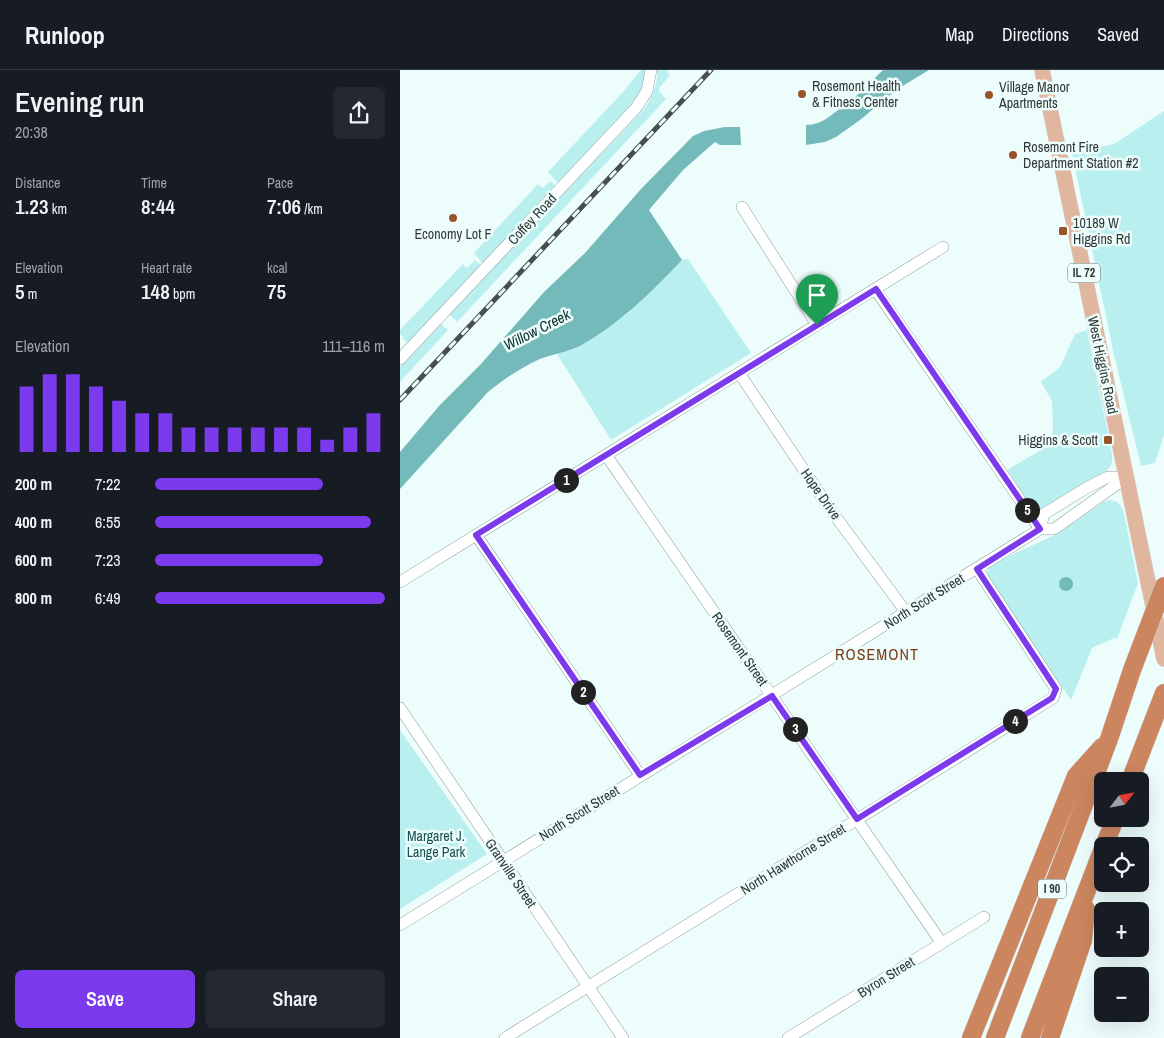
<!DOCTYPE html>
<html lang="en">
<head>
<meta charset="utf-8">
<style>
	body { margin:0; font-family:"Archivo Narrow",sans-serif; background:#242831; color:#f1f3f6; height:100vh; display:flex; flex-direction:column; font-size:19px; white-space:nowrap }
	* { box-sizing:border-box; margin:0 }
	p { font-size:16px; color:#9ea1a6 }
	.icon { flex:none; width:28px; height:28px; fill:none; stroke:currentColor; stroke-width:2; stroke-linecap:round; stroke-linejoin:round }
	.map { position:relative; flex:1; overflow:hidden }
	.drawer { display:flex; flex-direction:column; background:#171b24; width:400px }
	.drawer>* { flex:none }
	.needle { width:32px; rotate:58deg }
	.fabs { position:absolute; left:694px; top:702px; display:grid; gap:10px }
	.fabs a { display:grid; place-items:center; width:55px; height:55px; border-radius:8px; background:#171b24; box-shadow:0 5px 20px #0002; font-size:25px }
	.pin { position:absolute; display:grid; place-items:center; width:42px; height:42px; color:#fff; margin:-51px -21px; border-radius:50% 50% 50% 0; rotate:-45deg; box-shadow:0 0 5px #0007 }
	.pin .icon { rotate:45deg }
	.km { position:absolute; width:25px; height:25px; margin:-12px; border-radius:50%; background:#222; color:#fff; font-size:14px; line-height:25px; text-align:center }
	.round { display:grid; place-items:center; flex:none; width:52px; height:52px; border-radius:8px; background:#242831 }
	.head { display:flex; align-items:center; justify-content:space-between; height:85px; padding:0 15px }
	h1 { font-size:28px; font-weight:600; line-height:38px }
	.metrics { display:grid; grid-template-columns:repeat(3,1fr); gap:8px; height:85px; padding:5px 15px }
	.metrics div { display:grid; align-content:center }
	.metrics b { font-size:21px; font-weight:600 }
	.metrics small { font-size:14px; font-weight:400 }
	.metrics p { font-size:14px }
	.chart { height:140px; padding:10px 15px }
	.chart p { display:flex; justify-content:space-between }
	.chart svg { width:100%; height:90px; margin-top:5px; stroke:#7c3aed; stroke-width:6 }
	.button { display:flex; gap:10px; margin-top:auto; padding:10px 15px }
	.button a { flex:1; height:58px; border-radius:8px; background:#7c3aed; color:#fff; font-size:20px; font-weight:600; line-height:58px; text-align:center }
	.button a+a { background:#242831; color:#f1f3f6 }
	ul { padding:0 15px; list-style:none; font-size:16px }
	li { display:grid; grid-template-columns:80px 60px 1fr; align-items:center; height:38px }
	li i { height:12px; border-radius:6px; background:#7c3aed }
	header { display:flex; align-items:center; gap:30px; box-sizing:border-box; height:70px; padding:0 25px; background:#171b24; border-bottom:1px solid #363941 }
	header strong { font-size:24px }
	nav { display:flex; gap:28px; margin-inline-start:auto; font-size:18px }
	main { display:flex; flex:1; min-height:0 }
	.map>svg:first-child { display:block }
	.green { fill:#b9efef }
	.water { fill:#74baba }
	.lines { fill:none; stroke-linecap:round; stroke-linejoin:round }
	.minor-casing { stroke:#8e9c9c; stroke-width:12 }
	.major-casing { stroke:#d6d7d7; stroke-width:16 }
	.highway-casing { stroke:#d6d7d7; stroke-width:19 }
	.minor { stroke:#fff; stroke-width:11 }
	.major { stroke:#e0b69f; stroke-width:15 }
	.highway { stroke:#cb865f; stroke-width:18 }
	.rail-casing { stroke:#474e4d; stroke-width:5 }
	.rail { stroke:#edfdfc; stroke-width:3; stroke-dasharray:9; stroke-linecap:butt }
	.highway-bridge-casing { stroke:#d6d7d7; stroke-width:19; stroke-linecap:butt }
	.highway-bridge { stroke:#cb865f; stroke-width:18 }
	.route-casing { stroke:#fff; stroke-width:10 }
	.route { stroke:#7c3aed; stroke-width:6 }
	.poi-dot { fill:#985329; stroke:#edfdfc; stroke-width:2 }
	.labels { text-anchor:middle; stroke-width:5; stroke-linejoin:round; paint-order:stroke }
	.shield { fill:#edfdfc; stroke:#6a7372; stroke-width:1 }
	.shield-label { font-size:12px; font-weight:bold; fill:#323837 }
	.poi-label { font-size:14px; fill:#323837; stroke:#edfdfc; text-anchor:start }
	.street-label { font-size:14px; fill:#323837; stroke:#edfdfc }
	.park-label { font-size:14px; fill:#125051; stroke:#edfdfc }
	.water-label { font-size:15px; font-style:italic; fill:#0b2f2f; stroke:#edfdfc }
	.quarter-label { font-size:16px; letter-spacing:1px; fill:#7b3d15; stroke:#edfdfc }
</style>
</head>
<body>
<header>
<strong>Runloop</strong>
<nav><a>Map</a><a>Directions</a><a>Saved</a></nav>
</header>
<main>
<section class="drawer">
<div class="head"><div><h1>Evening run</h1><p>20:38</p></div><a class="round"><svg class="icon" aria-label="share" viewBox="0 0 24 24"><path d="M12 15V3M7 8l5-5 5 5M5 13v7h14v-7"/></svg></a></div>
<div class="metrics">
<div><p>Distance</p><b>1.23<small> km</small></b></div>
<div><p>Time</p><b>8:44</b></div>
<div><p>Pace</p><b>7:06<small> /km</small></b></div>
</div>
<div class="metrics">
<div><p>Elevation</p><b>5<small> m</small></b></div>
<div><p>Heart rate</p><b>148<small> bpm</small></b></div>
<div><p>kcal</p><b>75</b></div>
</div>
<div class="chart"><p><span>Elevation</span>111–116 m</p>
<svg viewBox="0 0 160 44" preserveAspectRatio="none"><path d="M5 44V12M15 44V6M25 44V6M35 44V12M45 44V19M55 44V25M65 44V25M75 44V32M85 44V32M95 44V32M105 44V32M115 44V32M125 44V32M135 44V38M145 44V32M155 44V25"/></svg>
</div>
<ul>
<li><b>200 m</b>7:22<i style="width:73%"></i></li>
<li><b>400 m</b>6:55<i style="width:94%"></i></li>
<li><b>600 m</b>7:23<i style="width:73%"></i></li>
<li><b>800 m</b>6:49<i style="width:100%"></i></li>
</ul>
<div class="button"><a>Save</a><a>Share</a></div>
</section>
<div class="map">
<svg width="764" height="968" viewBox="0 0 764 968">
	<rect width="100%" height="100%" fill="#edfdfc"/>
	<path class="green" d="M241 0H246L244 15 237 28 158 113 148 102 223 22Z
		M257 0H268L267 2 270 5 259 18V21L266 29 57 252 49 244 245 38C252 26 258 15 257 0Z
		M764 41V365L755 393 741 396 714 285 672 83 714 74Z
		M150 111 156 116 83 194 74 183 138 114 143 118Z
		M288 189 351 283 211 370 157 284C208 267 246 228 282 190Z
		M75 190 81 195 8 273 2 268 3 267 0 264V260L63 194 67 198Z
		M41 254 48 260 0 312V297Z
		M687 260 711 378C713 390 713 396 704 403L639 440 633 438 607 400 651 374 653 358 652 331 641 312 660 297 675 264Z
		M710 430 717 432 723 439 738 513 717 569 714 568 692 578 671 630 596 520C591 511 583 504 590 495L661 462 703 432Z
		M0 660 87 784 0 839Z"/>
	<path class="water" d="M483 0H529L496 20 460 50 436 67 425 72 406 75V55C423 55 434 43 446 33L450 32Z
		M325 57H340L341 75H320L315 72 283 100 249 140 282 190C251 223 219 254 180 276 167 282 153 284 140 289 122 297 104 309 88 322L0 419V382L39 336 81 294 144 222 185 183 241 119 293 66 304 61Z
		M659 514a7 7 0 1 1 14 0a7 7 0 1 1-14 0Z"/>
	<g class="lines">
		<g class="minor-casing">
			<path id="minor" d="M342 137 417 255
				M475 219 640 459
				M0 289 236 38 247 21 251 0
				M339 303 430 439 506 542
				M206 385 541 872
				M640 459 644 444 688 417 708 407H727
				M76 465 240 705
				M0 512 543 177
				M0 638 223 968
				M0 855 640 459H654L664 452 727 407
				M105 968 653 628 656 619 577 499
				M388 968 584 847"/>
		</g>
		<g class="major-casing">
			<path id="major" d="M642 0 764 589"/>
		</g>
		<g class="highway-casing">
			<path id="highway" d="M730 711 764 623
				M704 776 715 749
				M571 968 676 706 702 677
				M595 968 709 669 732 600
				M630 968 702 781
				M650 968 683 870 686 839"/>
		</g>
		<use href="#minor" class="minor"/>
		<use href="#major" class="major"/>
		<use href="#highway" class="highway"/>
		<g class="rail-casing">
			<path id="rail" d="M0 330 311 0"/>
		</g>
		<use href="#rail" class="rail"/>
		<g class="highway-bridge-casing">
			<path id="highway-bridge" d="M732 600 764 516"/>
		</g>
		<use href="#highway-bridge" class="highway-bridge"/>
	</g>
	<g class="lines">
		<g class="route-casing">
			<path id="route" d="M476 219 640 459 577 499 656 619 652 628 457 749 372 626 240 705 76 465Z"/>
		</g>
		<use href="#route" class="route"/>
	</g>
	<g class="poi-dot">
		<circle cx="402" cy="24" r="5"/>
		<circle cx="589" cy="25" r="5"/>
		<circle cx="613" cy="85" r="5"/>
		<circle cx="53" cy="148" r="5"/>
		<rect x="658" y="156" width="10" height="10" rx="2.5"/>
		<rect x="703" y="365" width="10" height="10" rx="2.5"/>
	</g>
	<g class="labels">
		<g class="shield">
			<rect x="668" y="193.5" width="32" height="19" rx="4"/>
			<rect x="638" y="809.5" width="28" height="19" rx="4"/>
		</g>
		<g class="shield-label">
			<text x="684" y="207">IL 72</text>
			<text x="652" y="823">I 90</text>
		</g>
		<g class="poi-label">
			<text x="412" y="21">Rosemont Health<tspan x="412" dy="16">&amp; Fitness Center</tspan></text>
			<text x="599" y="22">Village Manor<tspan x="599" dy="16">Apartments</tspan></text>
			<text x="623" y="82">Rosemont Fire<tspan x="623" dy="16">Department Station #2</tspan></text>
			<text x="673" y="158">10189 W<tspan x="673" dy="16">Higgins Rd</tspan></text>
			<text x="53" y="169" text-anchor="middle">Economy Lot F</text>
			<text x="698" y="375" text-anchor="end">Higgins &amp; Scott</text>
		</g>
		<g class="street-label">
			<text transform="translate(132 149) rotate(-47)" y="5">Coffey Road</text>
			<text transform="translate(703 295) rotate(78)" y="5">West Higgins Road</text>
			<text transform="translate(421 424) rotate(55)" y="5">Hope Drive</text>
			<text transform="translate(524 531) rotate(-32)" y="5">North Scott Street</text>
			<text transform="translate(340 579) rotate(55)" y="5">Rosemont Street</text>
			<text transform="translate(179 743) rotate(-32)" y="5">North Scott Street</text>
			<text transform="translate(393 789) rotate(-32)" y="5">North Hawthorne Street</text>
			<text transform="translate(111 803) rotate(56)" y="5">Granville Street</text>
			<text transform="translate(486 907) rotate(-32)" y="5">Byron Street</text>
		</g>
		<g class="park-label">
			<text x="36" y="771">Margaret J.<tspan x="36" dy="16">Lange Park</tspan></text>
		</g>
		<g class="water-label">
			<text transform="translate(137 260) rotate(-27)" y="5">Willow Creek</text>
		</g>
		<g class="quarter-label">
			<text x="477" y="590">ROSEMONT</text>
		</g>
	</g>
</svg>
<div class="fabs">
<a><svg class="needle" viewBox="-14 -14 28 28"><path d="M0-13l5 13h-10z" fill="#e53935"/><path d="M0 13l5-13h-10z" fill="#9ea1a6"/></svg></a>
<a><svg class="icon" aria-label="locate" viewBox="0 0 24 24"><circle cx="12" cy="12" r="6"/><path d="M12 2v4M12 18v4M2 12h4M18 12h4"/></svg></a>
<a>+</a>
<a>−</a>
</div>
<div class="pin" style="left:417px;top:255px;background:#1e9e55"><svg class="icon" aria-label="arrive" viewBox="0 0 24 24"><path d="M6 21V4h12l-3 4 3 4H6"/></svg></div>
<b class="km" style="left:166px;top:410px">1</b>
<b class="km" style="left:183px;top:622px">2</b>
<b class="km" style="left:395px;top:659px">3</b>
<b class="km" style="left:615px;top:651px">4</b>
<b class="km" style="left:627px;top:440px">5</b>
</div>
</main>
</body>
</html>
